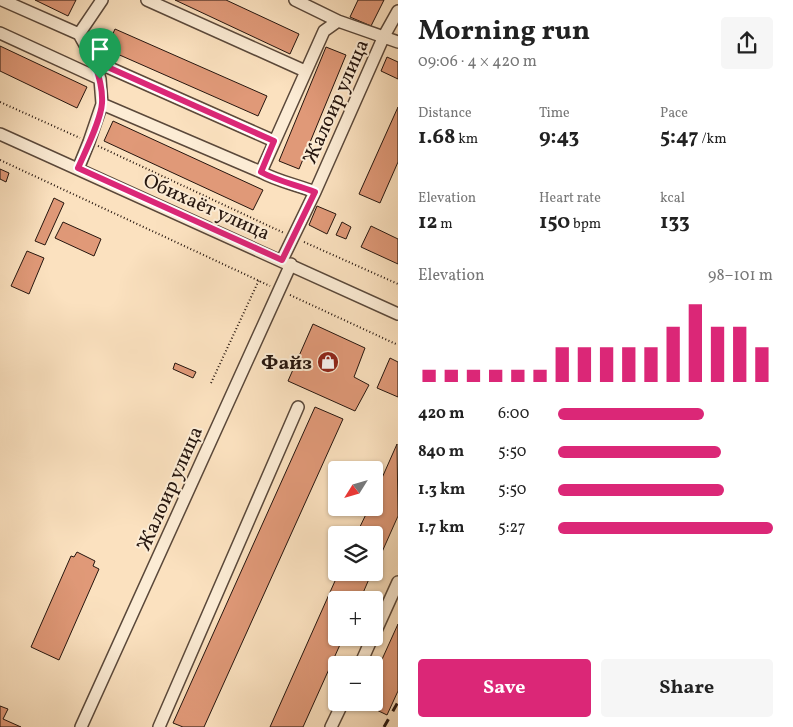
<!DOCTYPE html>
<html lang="en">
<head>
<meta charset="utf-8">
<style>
	body { margin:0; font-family:Vollkorn,serif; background:#f6f6f6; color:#222; height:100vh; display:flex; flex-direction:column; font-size:19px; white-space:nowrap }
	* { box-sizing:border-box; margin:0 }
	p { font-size:16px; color:#767676 }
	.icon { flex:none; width:28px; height:28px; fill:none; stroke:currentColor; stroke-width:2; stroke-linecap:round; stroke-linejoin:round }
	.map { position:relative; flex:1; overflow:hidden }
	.drawer { display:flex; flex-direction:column; background:#fff; width:395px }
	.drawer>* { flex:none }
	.needle { width:32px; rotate:233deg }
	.controls { position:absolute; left:328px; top:461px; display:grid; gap:10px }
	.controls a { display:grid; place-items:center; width:55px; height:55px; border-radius:5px; background:#fff; box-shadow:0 1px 4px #0004; font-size:25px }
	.pin { position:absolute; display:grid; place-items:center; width:42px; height:42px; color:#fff; margin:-51px -21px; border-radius:50% 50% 50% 0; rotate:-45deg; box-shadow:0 0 5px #0007 }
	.pin .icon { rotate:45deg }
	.round { display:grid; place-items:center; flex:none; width:52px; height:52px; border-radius:5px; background:#f6f6f6 }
	.summary { display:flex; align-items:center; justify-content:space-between; height:85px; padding:0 20px }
	h1 { font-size:28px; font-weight:700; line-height:38px }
	.metrics { display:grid; grid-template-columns:repeat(3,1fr); gap:8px; height:85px; padding:5px 20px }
	.metrics div { display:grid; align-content:center }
	.metrics b { font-size:21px; font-weight:700 }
	.metrics small { font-size:14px; font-weight:400 }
	.metrics p { font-size:14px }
	.chart { height:140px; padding:10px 20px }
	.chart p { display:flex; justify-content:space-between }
	.chart svg { width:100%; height:90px; margin-top:5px; stroke:#db2777; stroke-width:6 }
	.button { display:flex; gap:10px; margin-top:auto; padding:10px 20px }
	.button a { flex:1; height:58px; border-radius:5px; background:#db2777; color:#fff; font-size:20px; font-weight:700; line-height:58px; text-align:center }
	.button a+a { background:#f6f6f6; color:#222 }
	ul { padding:0 20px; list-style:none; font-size:16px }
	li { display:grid; grid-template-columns:80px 60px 1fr; align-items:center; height:38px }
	li i { height:12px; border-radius:6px; background:#db2777 }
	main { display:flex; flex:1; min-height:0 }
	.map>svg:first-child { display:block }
	.building { fill:#e09978; stroke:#25150e }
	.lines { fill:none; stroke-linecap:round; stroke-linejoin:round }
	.minor-casing { stroke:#5a483a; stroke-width:14 }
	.path { stroke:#25150e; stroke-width:2; stroke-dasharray:1 2.5; stroke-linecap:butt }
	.minor { stroke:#fcecd5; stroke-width:11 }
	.rail { stroke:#25150e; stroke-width:3; stroke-dasharray:9 9; stroke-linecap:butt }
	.route-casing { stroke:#fff; stroke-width:10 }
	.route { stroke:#db2777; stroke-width:6 }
	.labels { text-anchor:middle; stroke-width:4; stroke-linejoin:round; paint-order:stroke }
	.street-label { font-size:20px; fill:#25150e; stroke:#fcecd5 }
	.poi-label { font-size:20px; font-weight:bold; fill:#25150e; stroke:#fcecd5; text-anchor:end }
</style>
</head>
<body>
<main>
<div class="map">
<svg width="398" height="727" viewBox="0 0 398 727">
	<rect width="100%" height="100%" fill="#fbe1bf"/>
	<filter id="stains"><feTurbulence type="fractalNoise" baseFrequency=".004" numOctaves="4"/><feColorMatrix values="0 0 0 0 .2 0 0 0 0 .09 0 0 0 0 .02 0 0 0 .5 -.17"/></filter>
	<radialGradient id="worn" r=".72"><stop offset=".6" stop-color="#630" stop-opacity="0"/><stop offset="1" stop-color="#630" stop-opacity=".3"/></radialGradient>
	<path class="building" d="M35 0H76L68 16Z
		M175 0H226L299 34 290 54Z
		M358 0H384L371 26 350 17Z
		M115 29 267 96 258 116 106 49Z
		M0 46 87 87 77 108 0 71Z
		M326 47 346 55 299 169 279 161Z
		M387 57 398 62V79L381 71Z
		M398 107V162L380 203 359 194Z
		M113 121 263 190 253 210 104 141Z
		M0 169 9 173 6 182 0 179Z
		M54 198 64 203 45 245 35 241Z
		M317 206 336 214 327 234 309 225Z
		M63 222 101 239 94 256 55 238Z
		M342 222 351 227 346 239 336 235Z
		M371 226 398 239V264L361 247Z
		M27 251 44 258 29 294 11 286Z
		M313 324 365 348 354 377 369 385 355 411 288 381Z
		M390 358 398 362V397L377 388Z
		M175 363 196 372 193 378 173 369Z
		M315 407 343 419 204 727H183L173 723Z
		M397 444 398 516 374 570V535H356L369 508H374V496Z
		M77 552 95 561 93 566 99 569 59 660 31 647 71 556 74 557Z
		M339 572H372L360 600H336V638H343L303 727H270Z
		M398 624V691L387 715 362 703 374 702V677Z
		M0 706 8 709 3 719 21 727H0Z"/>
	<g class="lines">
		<g class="minor-casing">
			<path id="minor" d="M2 0 79 34 94 61 100 79 102 104 89 142 78 169
				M147 0 305 71
				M295 0 338 21
				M0 33 100 79
				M79 34 102 0
				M94 61 274 141
				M102 104 261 172C277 181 297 185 315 192
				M0 134 398 314
				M261 172 324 31 338 21 398 42
				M282 260 315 192 384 36 398 11
				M374 635 398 582
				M360 665 372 638
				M81 727 291 264
				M159 727 298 407
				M331 727 343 702"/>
		</g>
		<path class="path" d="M0 102 80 138
			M98 146 284 233
			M0 160 270 286
			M304 242 398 284
			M290 295 398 345
			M211 383 259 280"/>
		<use href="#minor" class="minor"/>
		<path class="rail" d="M384 727 398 702"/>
	</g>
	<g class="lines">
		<g class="route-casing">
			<path id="route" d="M94 61 274 141 261 172C277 181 297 185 315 192L282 260 78 168C85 152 101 120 102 103 103 88 98 74 94 61Z"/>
		</g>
		<use href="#route" class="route"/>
	</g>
	<defs>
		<g id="shop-disc" transform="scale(1.125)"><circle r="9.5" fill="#8f2418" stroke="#fcecd5"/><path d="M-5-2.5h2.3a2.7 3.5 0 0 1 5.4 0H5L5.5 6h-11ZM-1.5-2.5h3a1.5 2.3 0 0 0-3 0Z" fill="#fff"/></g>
	</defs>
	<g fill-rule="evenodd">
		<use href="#shop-disc" x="328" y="362"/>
	</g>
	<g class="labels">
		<g class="street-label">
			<text transform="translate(335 101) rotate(-66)" y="7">Жалоир улица</text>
			<text transform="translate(207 206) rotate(24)" y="7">Обихаёт улица</text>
			<text transform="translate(169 488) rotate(-66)" y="7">Жалоир улица</text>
		</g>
		<g class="poi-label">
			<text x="312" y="369">Файз</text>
		</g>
	</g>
	<rect width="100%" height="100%" filter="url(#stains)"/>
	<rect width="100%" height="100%" fill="url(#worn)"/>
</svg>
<div class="controls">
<a><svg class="needle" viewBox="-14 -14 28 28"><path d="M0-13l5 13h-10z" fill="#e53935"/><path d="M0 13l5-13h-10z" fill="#767676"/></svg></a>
<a><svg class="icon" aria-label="layers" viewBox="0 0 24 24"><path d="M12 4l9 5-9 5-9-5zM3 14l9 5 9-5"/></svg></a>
<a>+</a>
<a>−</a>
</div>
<div class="pin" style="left:100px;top:79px;background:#1e9e55"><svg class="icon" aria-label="arrive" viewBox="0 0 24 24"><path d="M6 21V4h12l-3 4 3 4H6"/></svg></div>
</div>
<section class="drawer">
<div class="summary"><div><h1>Morning run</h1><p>09:06 · 4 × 420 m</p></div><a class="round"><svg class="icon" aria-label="share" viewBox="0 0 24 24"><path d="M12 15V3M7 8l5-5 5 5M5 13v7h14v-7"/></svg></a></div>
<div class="metrics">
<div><p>Distance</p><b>1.68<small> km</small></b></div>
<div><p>Time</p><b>9:43</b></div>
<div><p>Pace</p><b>5:47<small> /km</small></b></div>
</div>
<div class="metrics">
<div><p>Elevation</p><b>12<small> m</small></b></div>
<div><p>Heart rate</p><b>150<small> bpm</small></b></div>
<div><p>kcal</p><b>133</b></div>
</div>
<div class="chart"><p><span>Elevation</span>98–101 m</p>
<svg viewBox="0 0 160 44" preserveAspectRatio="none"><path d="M5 44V38M15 44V38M25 44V38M35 44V38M45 44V38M55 44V38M65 44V27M75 44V27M85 44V27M95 44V27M105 44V27M115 44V17M125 44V6M135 44V17M145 44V17M155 44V27"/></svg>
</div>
<ul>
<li><b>420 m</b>6:00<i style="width:68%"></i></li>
<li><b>840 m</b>5:50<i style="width:76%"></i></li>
<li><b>1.3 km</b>5:50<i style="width:77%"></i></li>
<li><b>1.7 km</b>5:27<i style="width:100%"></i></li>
</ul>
<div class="button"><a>Save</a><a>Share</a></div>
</section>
</main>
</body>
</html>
